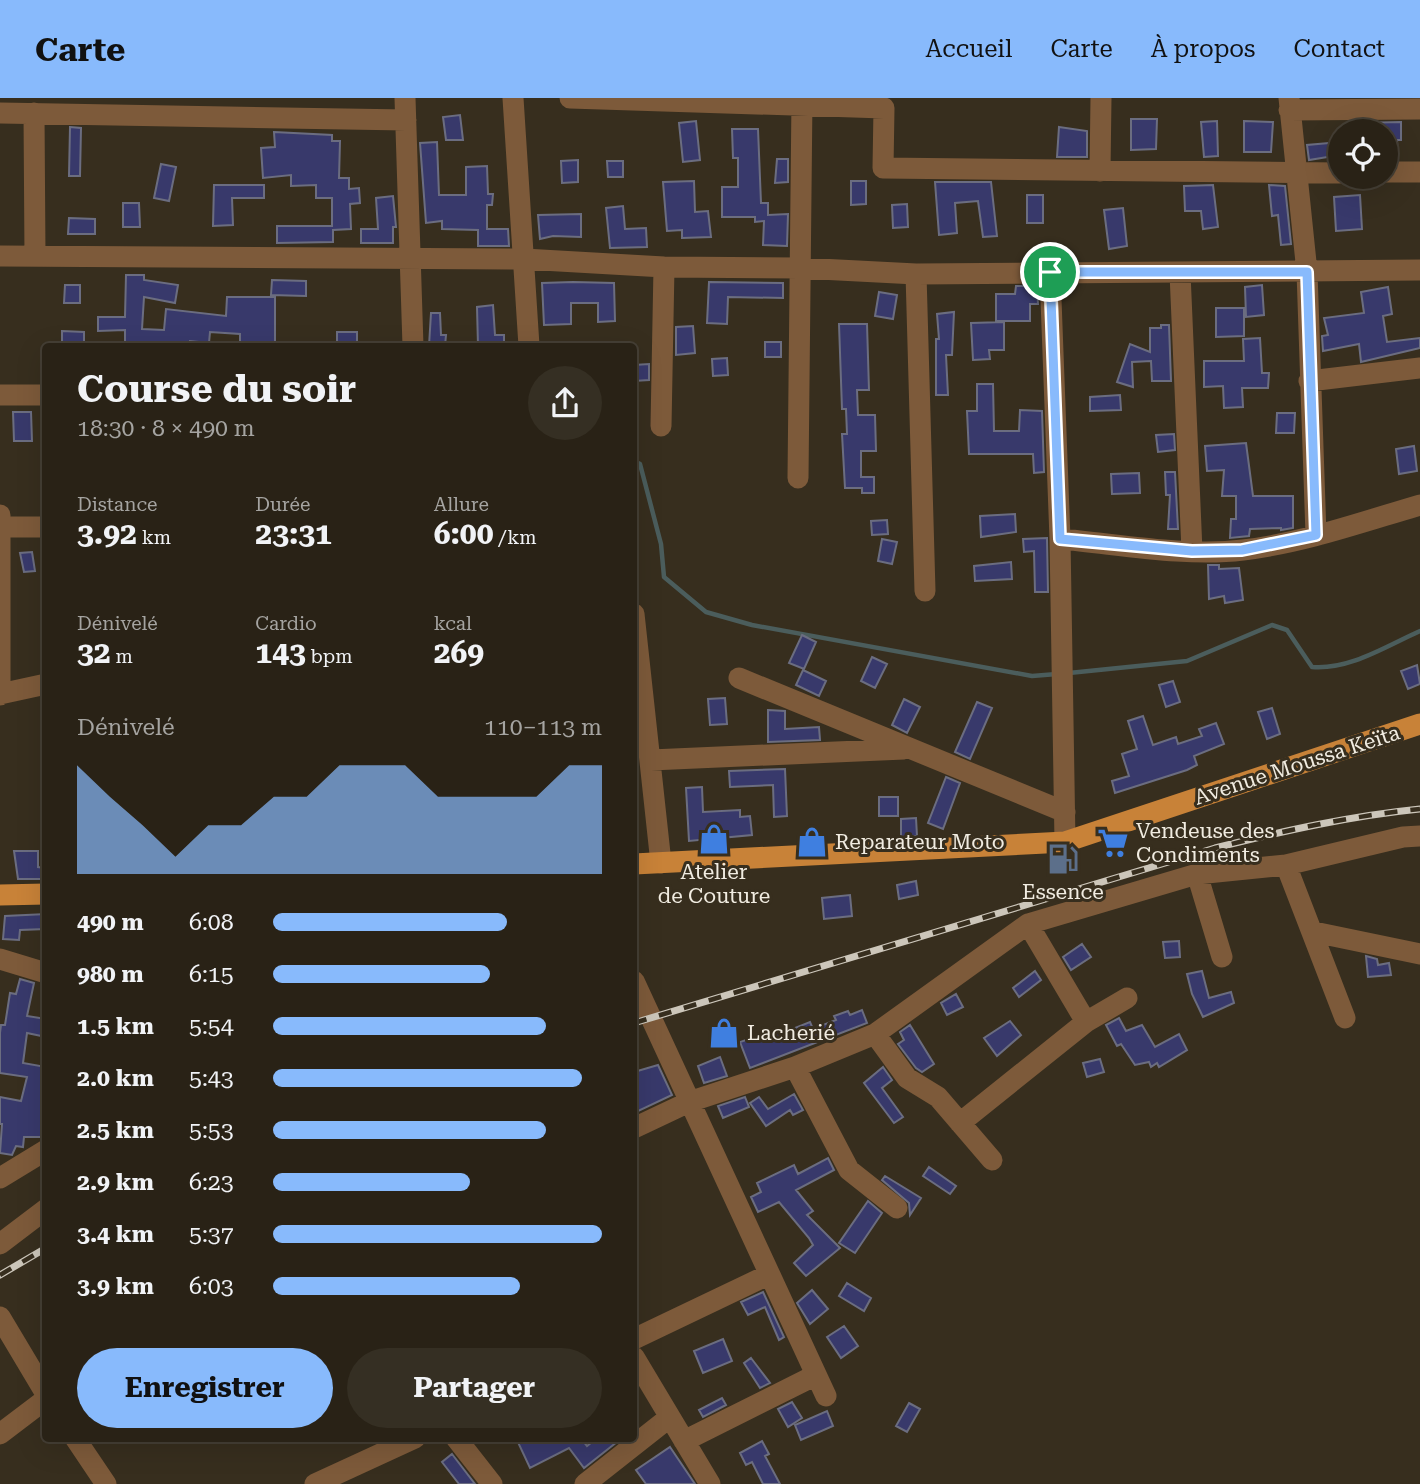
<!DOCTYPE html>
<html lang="fr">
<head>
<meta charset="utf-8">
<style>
	body { margin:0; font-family:"Roboto Serif",serif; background:#352f23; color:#f1f3f6; height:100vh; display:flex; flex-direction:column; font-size:26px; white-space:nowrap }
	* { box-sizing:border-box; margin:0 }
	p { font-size:23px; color:#a5a4a1 }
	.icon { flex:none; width:38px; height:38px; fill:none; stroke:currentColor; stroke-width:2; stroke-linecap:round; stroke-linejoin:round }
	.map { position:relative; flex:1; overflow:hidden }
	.details { position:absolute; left:42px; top:245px; width:595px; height:1099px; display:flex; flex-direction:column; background:#292216; border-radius:7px; box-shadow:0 7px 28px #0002,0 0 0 2px #453f35 }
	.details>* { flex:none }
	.tools { position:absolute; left:1328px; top:21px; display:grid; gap:14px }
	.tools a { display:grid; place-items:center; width:70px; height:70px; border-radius:50%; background:#292216; box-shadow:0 7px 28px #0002,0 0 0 2px #453f35; font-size:35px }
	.pin { position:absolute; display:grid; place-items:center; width:60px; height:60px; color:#fff; margin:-30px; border:4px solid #fff; border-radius:50%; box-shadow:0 2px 7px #0007 }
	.round { display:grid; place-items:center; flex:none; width:74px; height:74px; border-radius:37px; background:#352f23 }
	.head { display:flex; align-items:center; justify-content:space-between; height:119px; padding:0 35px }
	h1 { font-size:38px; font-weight:700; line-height:52px }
	.figures { display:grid; grid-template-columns:repeat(3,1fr); gap:10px; height:119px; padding:7px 35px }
	.figures div { display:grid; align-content:center }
	.figures b { font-size:30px; font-weight:700 }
	.figures small { font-size:19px; font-weight:400 }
	.figures p { font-size:19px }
	.chart { height:196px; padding:14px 35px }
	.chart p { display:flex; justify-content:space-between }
	.chart svg { width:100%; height:126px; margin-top:7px; fill:#88bafc; opacity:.7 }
	.cta { display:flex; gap:14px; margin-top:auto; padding:14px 35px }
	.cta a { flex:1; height:80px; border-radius:42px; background:#88bafc; color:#111; font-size:28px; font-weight:700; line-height:80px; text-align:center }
	.cta a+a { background:#352f23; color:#f1f3f6 }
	ul { padding:0 35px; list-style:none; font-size:23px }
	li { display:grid; grid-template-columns:112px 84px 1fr; align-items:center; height:52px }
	li i { height:18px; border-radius:9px; background:#88bafc }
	header { display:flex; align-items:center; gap:42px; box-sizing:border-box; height:98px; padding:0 35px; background:#88bafc; color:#111 }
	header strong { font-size:33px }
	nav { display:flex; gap:38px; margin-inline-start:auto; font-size:24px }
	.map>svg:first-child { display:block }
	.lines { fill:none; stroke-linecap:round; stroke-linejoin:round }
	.stream { stroke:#4b5d5c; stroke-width:4.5 }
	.building { fill:#38396b; stroke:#6b6d80; stroke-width:2 }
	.minor { stroke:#7d5a3a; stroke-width:21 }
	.major { stroke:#c88238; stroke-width:21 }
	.rail-casing { stroke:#ccc6ba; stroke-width:7 }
	.rail { stroke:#372e1e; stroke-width:4.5; stroke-dasharray:13; stroke-linecap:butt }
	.route-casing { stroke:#fff; stroke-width:14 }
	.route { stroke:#88bafc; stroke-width:9 }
	.labels { text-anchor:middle; stroke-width:6; stroke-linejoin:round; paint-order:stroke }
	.street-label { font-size:21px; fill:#f1ece1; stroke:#372e1e }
	.poi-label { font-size:21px; fill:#f1ece1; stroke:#372e1e; text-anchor:start }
</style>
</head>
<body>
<header>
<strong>Carte</strong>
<nav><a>Accueil</a><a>Carte</a><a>À propos</a><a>Contact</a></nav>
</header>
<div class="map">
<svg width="1420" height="1386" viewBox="0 0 1420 1386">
	<rect width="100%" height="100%" fill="#372e1e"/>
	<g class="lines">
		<path class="stream" d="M634 363 640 366 661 446 664 479 706 514 752 527 1032 578 1057 576
			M1069 575 1187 563 1272 527 1287 532 1312 569C1350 572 1386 548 1420 533"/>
	</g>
	<path class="building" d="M460 17 463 42H446L443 19Z
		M1131 21H1157L1156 51 1131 52Z
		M696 23 700 62 683 64 679 25Z
		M1217 23 1218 58 1204 59 1201 24Z
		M1244 23 1273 24 1271 54H1244Z
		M1401 24V42H1397L1398 61H1386V33H1359L1358 25Z
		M70 29 81 30 80 78H69Z
		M1059 29 1087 33V59H1057Z
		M732 31H758L761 105H768V117L788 116 787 148 763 147 764 123 755 124V119H722V89H738V60H733Z
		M274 34 332 37V43H340L339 80H349V91L359 90 360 105 350 106 351 131 333 132V144L277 145V128H332V100H316V87L291 88V77L263 80 261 50 275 49Z
		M437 44 439 97H466V69L487 68 488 96H493L492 107H487V131H508L509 148H478V132L442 131V123L426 125 420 45Z
		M1340 44V57L1309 62 1307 47Z
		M777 61H788V84L775 85Z
		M578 62V84L562 85 561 63Z
		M607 63H623V79H608Z
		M161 66 176 69 169 103 154 100Z
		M694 83 695 114 708 113 711 139 682 140V132L667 133 663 84Z
		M851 83H866V106L851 107Z
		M935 84H991L997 138 983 139 978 103 955 105 957 135 939 137Z
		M214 87H264V100H232L233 127 213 128Z
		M1213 87 1218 129 1203 131 1201 113H1185L1184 88Z
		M1269 87 1285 88 1291 146 1281 147 1278 117 1272 118Z
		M1027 97H1043V125H1027Z
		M1360 97 1362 131 1336 133 1334 99Z
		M393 98 396 129H393V145H361V131H378L376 100Z
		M123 105H139L140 129H123Z
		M907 106 908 129 893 130 892 107Z
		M623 108 625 131 646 130 647 149 610 150 606 110Z
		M1123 110 1127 148 1109 151 1104 112Z
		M581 116V139L553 138 540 141 538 117Z
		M69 120 95 121V136H68Z
		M126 177H144V182L178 187 175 205 144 199 142 231 164 232 166 211 226 218 227 199H275V248H240V236L210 234 209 245 190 243V248H144V244H125V232L98 233V219H125Z
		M272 182 306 183V198L271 197Z
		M573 184 614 185 615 223 598 224V205H571V226L544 227 542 185Z
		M709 184 783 185V200L728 199 727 226 707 225Z
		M65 187H80V205H64Z
		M1262 187 1264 217 1246 219 1245 189Z
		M1016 188H1037L1038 206H1030V223H996V196H1015Z
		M1388 189 1392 216 1383 218 1387 244 1420 240V250L1361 264 1359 246 1323 253 1322 238 1328 237 1324 220 1364 215 1361 194Z
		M879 194 897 197 893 221 875 218Z
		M493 207 495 237H504V248H478L477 209Z
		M1216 210H1244V238L1216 239Z
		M954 214 952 257H946L948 297H936V241H939L937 216Z
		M431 215H440L441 237H446L445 248H429Z
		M1004 224V252H989L990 261 973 262 971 225Z
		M839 226H867L869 292H857L858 317H875L876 353H861V379H874V395H862V390H845L842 336H847L846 311H842Z
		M1161 227H1169L1171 283H1152L1151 263 1132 264 1133 289 1117 284 1130 246 1150 254V230H1161Z
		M693 228 695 255 676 257V229Z
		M62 233 84 234V248H62Z
		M337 234H357V248H337Z
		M1260 240 1262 275H1269L1268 290H1242L1243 309 1224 310 1223 288 1204 289V263H1244L1243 241Z
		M765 244H781V259H765Z
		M727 260 728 277 713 278 712 261Z
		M649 266V282L634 283V267Z
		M977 286H993L994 333H1019L1020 312 1042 313 1044 374 1034 375 1033 356H969L967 313H977Z
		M1120 297 1121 312 1090 313V299Z
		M13 314H31L32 343H14Z
		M1277 315H1295L1294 335H1276Z
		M1174 336 1175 352 1158 354 1156 337Z
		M1246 345 1253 398H1293V430L1281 432V430L1250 431 1249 438 1230 440 1231 421H1236V398H1222L1224 372 1207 373 1205 348Z
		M1414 348 1417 373 1399 376 1396 351Z
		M1165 374H1175L1178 431H1168L1170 397H1166Z
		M1139 375 1140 395 1112 396 1111 376Z
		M1015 416 1016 434 981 439 980 418Z
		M887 422 888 436 872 437 871 423Z
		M1047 440 1048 494H1035L1034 453 1024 454 1023 441Z
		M882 441 897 444 892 466 878 463Z
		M32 454 35 473 24 474 20 455Z
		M1011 464 1012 481 975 483 974 468Z
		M1208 467H1219V471L1239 470 1243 502 1225 505 1224 498 1209 501Z
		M802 537 816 544 804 571 789 565Z
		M872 559 887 566 875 590 861 583Z
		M1417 567 1420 586 1408 591 1401 573Z
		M803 572 826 583 819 598 796 587Z
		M1173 583 1180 604 1166 609 1159 587Z
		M725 600 727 626 710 627 708 601Z
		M904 601 920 609 907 635 892 627Z
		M977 604 992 610 970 661 955 654Z
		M1272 610 1280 636 1267 641 1258 614Z
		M768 612 785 613V631L819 629 820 642 768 644Z
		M1143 618 1153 647 1176 639 1178 646 1202 638 1199 631 1216 625 1224 646 1194 658 1197 667 1187 672 1115 695 1112 683 1129 678 1122 656 1137 651 1128 623Z
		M785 671 787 718 774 719 773 687 730 689 729 673Z
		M946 679 960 685 943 731 928 725Z
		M702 689 703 714 740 712V719L750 718 752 737 689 743 686 690Z
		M879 699H898V718H879Z
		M916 720 917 738 901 739V721Z
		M14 753H38V769L46 770V781H18Z
		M916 783 918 797 899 801 897 787Z
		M850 797 852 818 824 821 822 800Z
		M46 816V831L20 832 19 842 3 841 5 818Z
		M1179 843 1180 859 1165 860 1163 844Z
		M1082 846 1091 859 1071 872 1063 859Z
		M1366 858 1377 861 1378 867 1389 865 1391 877 1368 879Z
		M1035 873 1041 882 1019 899 1013 890Z
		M1202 873 1209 900 1231 894 1234 905 1203 919 1192 896 1187 876Z
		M20 881 34 885 27 918 46 921V939L27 935 23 965 46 969V1039H24L23 1049 16 1048 12 1057 0 1055 2 1026H0V999L21 1003 27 979 0 975V935L1 927H5L10 895 16 896Z
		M956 896 963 909 947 917 941 905Z
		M862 912 867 925 750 970 740 944 778 931 780 936 810 924 813 931 836 922 834 918 848 913 850 917Z
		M1119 920 1126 933 1142 927 1155 949 1179 936 1187 952 1159 969 1157 965 1151 969 1149 964 1135 967 1121 946 1117 948 1106 927Z
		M1010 923 1021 937 997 958 984 940Z
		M910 927 934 966 922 974 916 970 898 946 904 942 900 934Z
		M720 959 727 978 704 985 698 968Z
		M1100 961 1104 974 1087 979 1083 965Z
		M658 967 672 997 634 1015V974Z
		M883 969 892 982 882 990 903 1019 894 1025 864 985Z
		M794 996 803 1012 793 1017 790 1012 766 1028 750 1005 759 999 768 1011Z
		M745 999 749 1009 723 1020 718 1008Z
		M828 1060 834 1072 796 1092 813 1113 807 1117 840 1150 806 1178 794 1165 813 1147 809 1140 779 1104 758 1114 751 1099 761 1094 757 1085 794 1067 798 1076Z
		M929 1069 956 1088 950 1096 923 1078Z
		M885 1078 921 1100 910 1117 909 1105 882 1082Z
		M868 1103 882 1115 855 1155 839 1145Z
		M847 1185 871 1200 864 1213 839 1198Z
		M812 1192 828 1211 810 1226 797 1205Z
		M763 1194 784 1239 779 1242 765 1209 748 1217 741 1204Z
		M844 1228 858 1248 841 1260 827 1239Z
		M723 1241 732 1263 703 1275 694 1253Z
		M751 1260 770 1285 760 1290 744 1265Z
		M722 1300 726 1307 703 1319 699 1312Z
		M792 1304 802 1320 788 1329 778 1311Z
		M909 1305 920 1311 907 1334 896 1328Z
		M827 1313 833 1328 801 1342 795 1327Z
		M516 1340H587L583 1343 587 1348 597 1340H622L584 1370 569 1350 530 1370Z
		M762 1343 769 1356 765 1358 780 1386H763L752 1364 746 1367 740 1355Z
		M670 1349 695 1386H646L636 1372Z
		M452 1356 475 1386H459L442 1364Z"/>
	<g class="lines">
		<path class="minor" d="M405 0 413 248
			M513 0 529 248
			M570 0 884 10 883 70 1340 75
			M1289 0 1307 174 1316 437
			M1289 12 1420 11
			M0 15 406 22
			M34 15 35 158
			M1100 73 1101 0
			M1386 74H1420
			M0 158 524 161 664 169 800 170 916 176 1420 172
			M1050 175 1060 441 1065 744
			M1180 175 1192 453
			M916 176 925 493
			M1309 283 1420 270
			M0 297H46
			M661 328 664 169
			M798 380 802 0
			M0 417V597
			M0 429H46
			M1060 441C1118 446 1185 459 1243 452 1303 445 1362 424 1420 407
			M634 516 661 765
			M739 580 1065 714
			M0 596 46 586
			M651 662 904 651
			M1286 767 1345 920
			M1197 776 1222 859
			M1028 826 1086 924
			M1314 834 1420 856
			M0 861 46 875
			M634 883 826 1298
			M875 936 907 980 938 999 992 1062
			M795 969 849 1072 897 1110
			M960 1025 1086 924 1127 900
			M634 1030 689 1004 795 969 875 936 1028 826 1197 776 1286 767 1403 739 1420 738
			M0 1080 46 1052
			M0 1146 46 1111
			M0 1219 46 1296
			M634 1241 768 1177
			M634 1259 710 1386
			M0 1336 46 1301
			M75 1340 106 1386
			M456 1340 492 1386
			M684 1343 816 1277
			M315 1386 415 1340
			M585 1386 670 1319"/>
		<path class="major" d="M634 766 1065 744 1420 626
			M0 797 46 796"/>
		<g class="rail-casing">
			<path id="rail" d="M634 925 1215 750C1283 733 1350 718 1420 711
				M0 1177 46 1150"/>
		</g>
		<use href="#rail" class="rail"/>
	</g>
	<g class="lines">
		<g class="route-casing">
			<path id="route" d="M1050 174H1307L1316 437 1242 452 1192 453 1060 441Z"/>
		</g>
		<use href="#route" class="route"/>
	</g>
	<defs>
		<g id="shop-bare" transform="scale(2.415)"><path d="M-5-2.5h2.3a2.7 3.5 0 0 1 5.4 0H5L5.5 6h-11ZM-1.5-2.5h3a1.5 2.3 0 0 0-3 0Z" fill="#3f7fe0" stroke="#372e1e" stroke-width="2.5" paint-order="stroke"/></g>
		<g id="supermarket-bare" transform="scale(2.415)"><path d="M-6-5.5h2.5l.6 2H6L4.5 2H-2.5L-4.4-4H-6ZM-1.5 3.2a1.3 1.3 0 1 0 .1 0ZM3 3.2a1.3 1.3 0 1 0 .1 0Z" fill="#3f7fe0" stroke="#372e1e" stroke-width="2.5" paint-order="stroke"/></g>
		<g id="fuel-bare" transform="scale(2.415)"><path d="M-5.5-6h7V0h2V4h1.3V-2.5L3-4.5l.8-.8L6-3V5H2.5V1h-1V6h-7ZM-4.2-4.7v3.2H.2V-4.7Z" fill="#5c6f8a" stroke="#372e1e" stroke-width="2.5" paint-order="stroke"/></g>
	</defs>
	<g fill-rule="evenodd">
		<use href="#shop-bare" x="714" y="741"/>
		<use href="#shop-bare" x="812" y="744"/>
		<use href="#supermarket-bare" x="1113" y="745"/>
		<use href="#fuel-bare" x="1063" y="761"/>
		<use href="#shop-bare" x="724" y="935"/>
	</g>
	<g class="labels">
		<g class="street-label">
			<text transform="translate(1297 667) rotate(-18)" y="7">Avenue Moussa Keïta</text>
		</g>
		<g class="poi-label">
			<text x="1136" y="740">Vendeuse des<tspan x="1136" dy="24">Condiments</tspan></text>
			<text x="835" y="751">Reparateur Moto</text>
			<text x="714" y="781" text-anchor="middle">Atelier<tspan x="714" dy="24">de Couture</tspan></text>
			<text x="1063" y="801" text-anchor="middle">Essence</text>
			<text x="747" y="942">Lacherié</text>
		</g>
	</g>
</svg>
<div class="tools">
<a><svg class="icon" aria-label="locate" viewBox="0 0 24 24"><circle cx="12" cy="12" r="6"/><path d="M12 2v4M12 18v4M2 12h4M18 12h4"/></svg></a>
</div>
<div class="pin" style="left:1050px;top:174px;background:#1e9e55"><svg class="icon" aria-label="arrive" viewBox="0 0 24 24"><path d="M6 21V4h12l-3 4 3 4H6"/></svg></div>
<section class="details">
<div class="head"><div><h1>Course du soir</h1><p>18:30 · 8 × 490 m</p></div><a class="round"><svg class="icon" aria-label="share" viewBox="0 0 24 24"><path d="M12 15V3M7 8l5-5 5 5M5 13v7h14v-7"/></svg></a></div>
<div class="figures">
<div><p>Distance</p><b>3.92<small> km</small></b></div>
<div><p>Durée</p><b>23:31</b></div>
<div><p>Allure</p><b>6:00<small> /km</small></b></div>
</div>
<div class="figures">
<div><p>Dénivelé</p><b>32<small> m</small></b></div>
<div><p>Cardio</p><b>143<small> bpm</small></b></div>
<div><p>kcal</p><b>269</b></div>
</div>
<div class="chart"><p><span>Dénivelé</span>110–113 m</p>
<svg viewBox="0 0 160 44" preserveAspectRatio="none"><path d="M0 44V6L10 17L20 27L30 38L40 27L50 27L60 17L70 17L80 6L90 6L100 6L110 17L120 17L130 17L140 17L150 6L160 6V44z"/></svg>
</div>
<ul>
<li><b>490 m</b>6:08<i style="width:71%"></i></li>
<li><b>980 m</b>6:15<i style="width:66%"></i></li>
<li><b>1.5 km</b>5:54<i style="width:83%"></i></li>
<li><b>2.0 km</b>5:43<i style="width:94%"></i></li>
<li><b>2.5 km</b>5:53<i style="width:83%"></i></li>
<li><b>2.9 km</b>6:23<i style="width:60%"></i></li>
<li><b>3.4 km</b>5:37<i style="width:100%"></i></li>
<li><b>3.9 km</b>6:03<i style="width:75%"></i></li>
</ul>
<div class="cta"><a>Enregistrer</a><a>Partager</a></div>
</section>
</div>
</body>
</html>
